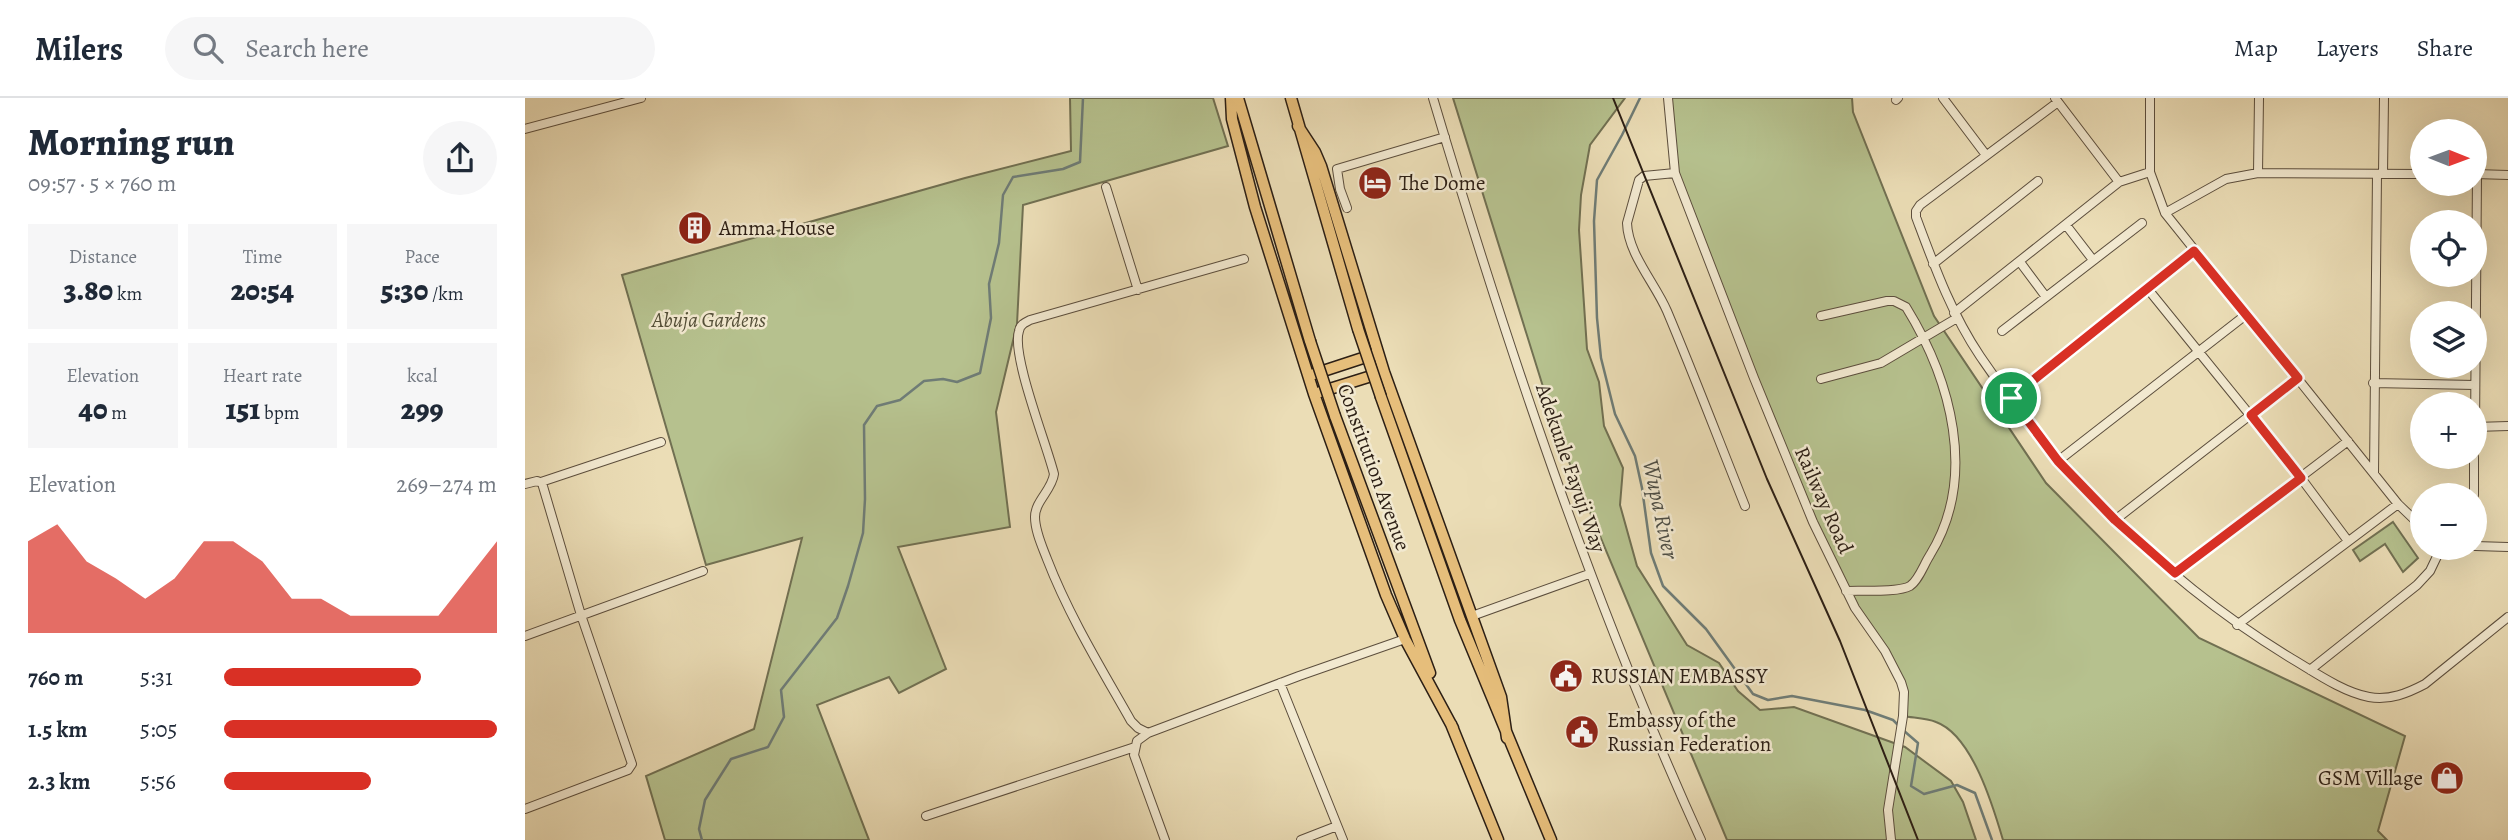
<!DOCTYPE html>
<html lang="en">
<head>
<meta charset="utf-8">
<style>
	body { margin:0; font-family:Alegreya,serif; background:#f6f6f7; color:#1f2937; height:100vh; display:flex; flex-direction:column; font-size:26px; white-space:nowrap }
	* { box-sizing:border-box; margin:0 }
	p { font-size:23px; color:#747a83 }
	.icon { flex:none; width:38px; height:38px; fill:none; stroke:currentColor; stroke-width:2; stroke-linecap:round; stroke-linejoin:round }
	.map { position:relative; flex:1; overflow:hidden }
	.drawer { display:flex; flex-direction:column; background:#fff; width:525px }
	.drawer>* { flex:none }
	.needle { width:46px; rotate:91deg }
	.buttons { position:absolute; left:1885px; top:21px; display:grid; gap:14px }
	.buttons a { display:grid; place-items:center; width:77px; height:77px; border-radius:50%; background:#fff; box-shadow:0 7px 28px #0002; font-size:35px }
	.pin { position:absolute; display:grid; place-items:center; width:60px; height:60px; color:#fff; margin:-30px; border:4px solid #fff; border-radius:50%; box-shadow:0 2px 7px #0007 }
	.round { display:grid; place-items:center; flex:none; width:74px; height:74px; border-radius:37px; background:#f6f6f7 }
	.headline { display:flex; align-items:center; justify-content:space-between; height:119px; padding:0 28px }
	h1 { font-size:38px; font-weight:800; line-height:52px }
	.figures { display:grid; grid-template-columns:repeat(3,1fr); gap:10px; height:119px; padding:7px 28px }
	.figures div { display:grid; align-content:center; border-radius:0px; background:#f6f6f7; text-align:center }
	.figures b { font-size:30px; font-weight:800 }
	.figures small { font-size:19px; font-weight:400 }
	.figures p { font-size:19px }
	.chart { height:196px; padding:14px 28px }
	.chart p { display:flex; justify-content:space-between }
	.chart svg { width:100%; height:126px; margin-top:7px; fill:#d93025; opacity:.7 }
	ul { padding:0 28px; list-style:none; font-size:23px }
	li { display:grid; grid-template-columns:112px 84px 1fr; align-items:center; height:52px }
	li i { height:18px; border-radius:9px; background:#d93025 }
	header { display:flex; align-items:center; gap:42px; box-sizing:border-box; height:98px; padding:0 35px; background:#fff; border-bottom:2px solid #e0e1e3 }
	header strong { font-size:33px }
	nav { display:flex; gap:38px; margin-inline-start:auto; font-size:24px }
	.search { width:490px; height:63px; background:#f6f6f7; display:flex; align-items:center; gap:18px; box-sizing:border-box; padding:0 24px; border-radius:38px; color:#747a83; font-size:26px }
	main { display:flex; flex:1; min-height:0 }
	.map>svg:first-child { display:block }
	.green { fill:#b6c18e; stroke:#717052; stroke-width:2 }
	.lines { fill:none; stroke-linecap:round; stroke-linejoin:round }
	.stream { stroke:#6f7c76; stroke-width:2.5 }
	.minor-casing { stroke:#5c4e3d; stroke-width:10 }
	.major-casing { stroke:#2c1f15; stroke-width:13 }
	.minor { stroke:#f2e9d0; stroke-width:8 }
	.major { stroke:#e6be7b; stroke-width:10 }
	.tram { stroke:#2c1f15; stroke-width:2 }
	.major-bridge-casing { stroke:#2c1f15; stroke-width:13; stroke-linecap:butt }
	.major-bridge { stroke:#e6be7b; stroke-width:10 }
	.route-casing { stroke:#fff; stroke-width:14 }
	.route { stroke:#d93025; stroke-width:9 }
	.labels { text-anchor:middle; stroke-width:5; stroke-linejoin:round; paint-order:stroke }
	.poi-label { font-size:21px; fill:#2c1f15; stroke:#f2e9d0; text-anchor:start }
	.park-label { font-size:21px; font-style:italic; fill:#555039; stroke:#f2e9d0 }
	.street-label { font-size:21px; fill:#2c1f15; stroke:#f2e9d0 }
	.water-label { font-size:23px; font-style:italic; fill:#4d4e46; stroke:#f2e9d0 }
</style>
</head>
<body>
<header>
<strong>Milers</strong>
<div class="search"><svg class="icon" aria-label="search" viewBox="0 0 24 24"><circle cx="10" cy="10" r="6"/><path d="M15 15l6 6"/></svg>Search here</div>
<nav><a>Map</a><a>Layers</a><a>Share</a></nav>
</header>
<main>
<section class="drawer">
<div class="headline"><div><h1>Morning run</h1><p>09:57 · 5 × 760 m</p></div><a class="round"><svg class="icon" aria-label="share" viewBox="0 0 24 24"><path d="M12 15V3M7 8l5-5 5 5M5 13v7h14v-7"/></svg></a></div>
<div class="figures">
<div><p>Distance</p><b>3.80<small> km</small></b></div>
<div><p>Time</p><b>20:54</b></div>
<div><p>Pace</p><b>5:30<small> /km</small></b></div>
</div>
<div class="figures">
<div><p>Elevation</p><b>40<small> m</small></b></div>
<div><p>Heart rate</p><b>151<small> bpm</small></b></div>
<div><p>kcal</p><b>299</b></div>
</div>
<div class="chart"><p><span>Elevation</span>269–274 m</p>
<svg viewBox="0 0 160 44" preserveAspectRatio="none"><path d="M0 44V12L10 6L20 19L30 25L40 32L50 25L60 12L70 12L80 19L90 32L100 32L110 38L120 38L130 38L140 38L150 25L160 12V44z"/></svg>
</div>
<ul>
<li><b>760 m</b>5:31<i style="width:72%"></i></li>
<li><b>1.5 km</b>5:05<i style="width:100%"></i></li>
<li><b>2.3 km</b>5:56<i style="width:54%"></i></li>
</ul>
</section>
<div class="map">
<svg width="1983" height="742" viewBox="0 0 1983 742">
	<rect width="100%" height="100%" fill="#ebddb6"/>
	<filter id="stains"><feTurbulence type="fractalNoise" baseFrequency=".00286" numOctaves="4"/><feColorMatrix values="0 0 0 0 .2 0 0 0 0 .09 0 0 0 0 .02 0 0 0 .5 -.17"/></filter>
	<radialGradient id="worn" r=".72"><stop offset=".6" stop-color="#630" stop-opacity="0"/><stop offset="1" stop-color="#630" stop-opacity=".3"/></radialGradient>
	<path class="green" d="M545 0H688L703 48 498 107 492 226 471 314 485 429 373 449 421 571 374 595 364 579 292 607 344 742H140L121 678 229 631 277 440 181 467 97 177 440 80 546 53Z
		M928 0H1100L1065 47 1056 97 1054 132 1062 251 1074 284 1079 328 1098 370 1095 407 1112 468 1162 547 1194 565 1213 593 1235 612 1269 609 1380 649 1426 683 1438 704 1451 742H1202L1034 340Z
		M1143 0H1327L1328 14 1409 218 1521 385 1674 540 1880 638 1853 733 1862 742H1478C1468 708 1447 637 1411 624 1401 620 1389 620 1378 618L1379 594 1288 424 1150 75Z
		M1868 424 1893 460 1878 474 1860 446 1835 463 1828 452Z"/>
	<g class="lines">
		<path class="stream" d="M1115 0 1097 37 1072 82 1069 123 1072 220 1076 260 1090 316 1110 358 1117 390 1126 455 1138 488 1181 531 1228 596 1243 602 1267 598 1340 612 1368 622 1373 627
			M1378 632 1393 645 1386 688 1399 696 1432 687 1450 695 1467 742
			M177 742 174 731 180 702 206 661 243 649 259 619 256 592 312 520 323 488 338 435 340 401 339 327 352 308 375 302 399 283 418 281 432 284 455 275 466 220 464 186 474 145 478 97 488 79 538 71 555 64 558 0"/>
		<g class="minor-casing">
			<path id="minor" d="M908 0C983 252 1067 502 1176 742
				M1143 0 1150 75 1229 280 1288 424 1330 510 1360 553 1376 584 1379 594 1378 618 1363 712 1366 742
				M1418 0 1461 57
				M1530 0 1594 84
				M1625 0V74L1640 115 1873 406 1897 429
				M1371 2 1373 0
				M1533 4 1395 107 1391 113V119C1409 167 1426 215 1455 258 1480 294 1506 332 1535 364 1601 439 1679 507 1764 559 1788 573 1817 594 1844 599 1864 603 1883 595 1900 586L1983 519
				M0 31 116 0
				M1150 75 1119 78 1114 82 1102 125C1103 156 1130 185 1142 213 1169 277 1194 343 1220 408
				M1733 75 1897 76
				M1858 76 1859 0
				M1950 76 1983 77
				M581 89 613 192
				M822 110 815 91 812 71 920 39
				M1640 115 1701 81 1733 75 1734 0
				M1541 127 1568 162
				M1495 164 1521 199
				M1408 166 1513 83
				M1622 190 1776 380 1823 443
				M1429 215 1594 84 1625 74
				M1296 218 1362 203H1369L1381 209C1426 282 1453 379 1405 457 1399 466 1394 482 1385 488 1373 495 1336 492 1321 493
				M1477 233 1617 125
				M1296 281 1356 265 1432 220
				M1848 285 1950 287
				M1486 300 1669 153
				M1950 329 1983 328
				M1950 333 1952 76
				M1533 363 1722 216
				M1849 375 1852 76
				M16 384 136 344
				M0 386 12 383 17 385 56 517 107 666 103 672 0 711
				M1949 397V359
				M1590 422 1773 280
				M1950 448 1983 449
				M1650 475 1823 343
				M947 518 1064 476
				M1712 527 1873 406
				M0 538 178 473
				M1785 572 1892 487 1905 473 1916 450
				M755 585 818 742
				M623 635 613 630 606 623C576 570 544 518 522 461 517 448 510 433 510 419 510 403 527 392 529 376 522 347 486 257 494 233 495 227 499 225 505 222L719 161
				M401 718 610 649
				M640 742 609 657 612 643 623 635 774 578 880 541
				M776 742 812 728"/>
		</g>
		<g class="major-casing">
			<path id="major" d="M706 0 707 21 730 109 789 296 861 497 880 541 928 630
				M713 0 785 243
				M766 0 833 231
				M773 28 790 54 796 68 859 274 976 599 982 640
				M789 276 850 256
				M795 294 856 275
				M856 299 935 522 1026 742
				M810 318 905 575
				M926 626 973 742"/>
		</g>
		<use href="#minor" class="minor"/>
		<use href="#major" class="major"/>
		<path class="tram" d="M1088 0 1242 381 1315 543 1393 742"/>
		<g class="major-bridge-casing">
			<path id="major-bridge" d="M833 231 856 299
				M785 243 810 318"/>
		</g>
		<use href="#major-bridge" class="major-bridge"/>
	</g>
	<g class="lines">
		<g class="route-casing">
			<path id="route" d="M1669 153 1773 280 1726 317 1776 380 1650 475 1590 422 1533 363 1486 300Z"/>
		</g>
		<use href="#route" class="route"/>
	</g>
	<defs>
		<g id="hotel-disc" transform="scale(1.75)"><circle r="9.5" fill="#8f2418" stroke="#f2e9d0"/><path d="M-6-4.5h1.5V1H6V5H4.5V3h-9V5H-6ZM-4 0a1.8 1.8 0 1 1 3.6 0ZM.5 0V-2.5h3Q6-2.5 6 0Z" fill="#fff"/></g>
		<g id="building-disc" transform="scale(1.75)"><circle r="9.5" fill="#8f2418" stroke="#f2e9d0"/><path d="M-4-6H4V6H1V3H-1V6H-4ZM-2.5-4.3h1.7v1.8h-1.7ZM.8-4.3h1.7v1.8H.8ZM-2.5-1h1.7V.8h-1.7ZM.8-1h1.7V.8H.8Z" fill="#fff"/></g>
		<g id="civic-disc" transform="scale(1.75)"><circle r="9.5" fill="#8f2418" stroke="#f2e9d0"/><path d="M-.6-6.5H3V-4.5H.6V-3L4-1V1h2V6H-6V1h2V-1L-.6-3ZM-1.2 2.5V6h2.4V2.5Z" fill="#fff"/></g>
		<g id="shop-disc" transform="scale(1.75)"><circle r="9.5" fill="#8f2418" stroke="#f2e9d0"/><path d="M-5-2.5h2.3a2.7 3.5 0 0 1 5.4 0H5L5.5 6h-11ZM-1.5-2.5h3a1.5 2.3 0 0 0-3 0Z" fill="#fff"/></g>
	</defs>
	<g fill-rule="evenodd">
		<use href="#hotel-disc" x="850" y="85"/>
		<use href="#building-disc" x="170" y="130"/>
		<use href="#civic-disc" x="1041" y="578"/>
		<use href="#civic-disc" x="1057" y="634"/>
		<use href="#shop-disc" x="1922" y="680"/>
	</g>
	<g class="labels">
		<g class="poi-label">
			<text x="874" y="92">The Dome</text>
			<text x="194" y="137">Amma House</text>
			<text x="1066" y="585">RUSSIAN EMBASSY</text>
			<text x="1082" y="629">Embassy of the<tspan x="1082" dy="24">Russian Federation</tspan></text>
			<text x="1898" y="687" text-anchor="end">GSM Village</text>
		</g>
		<g class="park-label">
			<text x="184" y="229">Abuja Gardens</text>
		</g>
		<g class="street-label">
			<text transform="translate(849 369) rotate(70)" y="7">Constitution Avenue</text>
			<text transform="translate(1046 370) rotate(71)" y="7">Adekunle Fayuji Way</text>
			<text transform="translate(1299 402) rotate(66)" y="7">Railway Road</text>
		</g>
		<g class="water-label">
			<text transform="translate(1136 411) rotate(78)" y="8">Wupa River</text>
		</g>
	</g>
	<rect width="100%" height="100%" filter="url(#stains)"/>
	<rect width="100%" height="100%" fill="url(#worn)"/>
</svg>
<div class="buttons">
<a><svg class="needle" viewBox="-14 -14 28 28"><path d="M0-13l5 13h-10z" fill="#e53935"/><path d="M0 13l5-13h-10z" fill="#747a83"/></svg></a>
<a><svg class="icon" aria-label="locate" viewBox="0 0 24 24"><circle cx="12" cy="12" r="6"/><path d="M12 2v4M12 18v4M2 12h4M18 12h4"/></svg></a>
<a><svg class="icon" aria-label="layers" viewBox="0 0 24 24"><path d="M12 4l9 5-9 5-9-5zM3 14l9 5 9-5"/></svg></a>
<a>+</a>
<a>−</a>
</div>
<div class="pin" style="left:1486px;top:300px;background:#1e9e55"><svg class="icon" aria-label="arrive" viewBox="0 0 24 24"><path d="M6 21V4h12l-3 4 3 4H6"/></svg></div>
</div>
</main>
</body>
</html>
